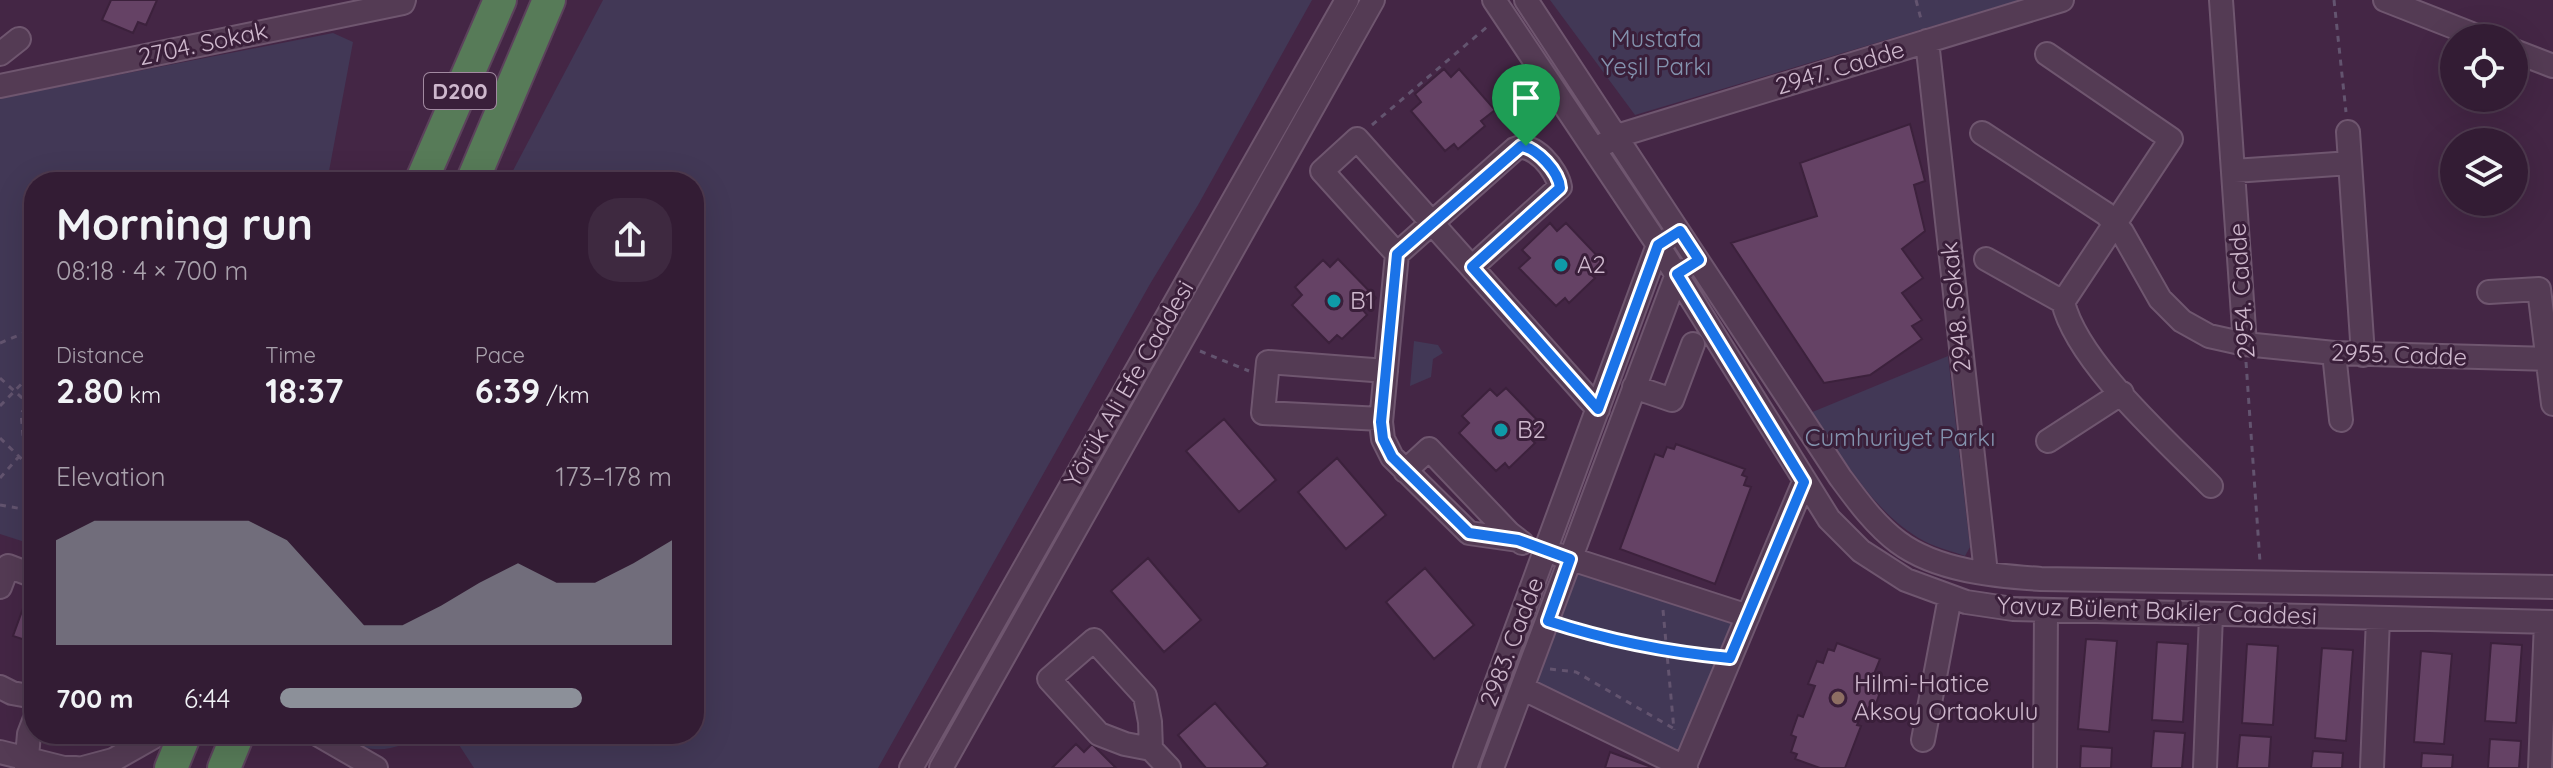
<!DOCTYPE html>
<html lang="en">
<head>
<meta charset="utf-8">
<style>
	body { margin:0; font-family:Quicksand,sans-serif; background:#3e2940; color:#f1f3f6; height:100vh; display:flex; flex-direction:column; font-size:30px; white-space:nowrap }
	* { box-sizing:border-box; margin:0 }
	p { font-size:26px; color:#a9a1ac }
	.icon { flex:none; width:44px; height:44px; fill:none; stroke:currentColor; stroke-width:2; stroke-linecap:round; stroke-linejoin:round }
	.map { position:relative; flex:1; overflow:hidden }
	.details { position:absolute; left:24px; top:172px; width:680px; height:572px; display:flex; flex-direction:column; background:#331c34; border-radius:32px; box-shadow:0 8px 32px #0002,0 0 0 2px #4e3a4f }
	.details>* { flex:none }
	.fabs { position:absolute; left:2440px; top:24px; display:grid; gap:16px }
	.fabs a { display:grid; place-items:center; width:88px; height:88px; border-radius:50%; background:#331c34; box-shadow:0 8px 32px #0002,0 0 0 2px #4e3a4f; font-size:40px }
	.pin { position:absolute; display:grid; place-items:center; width:68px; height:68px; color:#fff; margin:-82px -34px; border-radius:50% 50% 50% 0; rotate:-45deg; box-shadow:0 0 8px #0007 }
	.pin .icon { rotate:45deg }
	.round { display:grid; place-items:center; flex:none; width:84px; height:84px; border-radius:32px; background:#3e2940 }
	.summary { display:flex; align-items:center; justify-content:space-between; height:136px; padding:0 32px }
	h1 { font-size:44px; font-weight:800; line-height:60px }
	.stats { display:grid; grid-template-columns:repeat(3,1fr); gap:12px; height:136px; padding:8px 32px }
	.stats div { display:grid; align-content:center }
	.stats b { font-size:34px; font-weight:800 }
	.stats small { font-size:22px; font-weight:400 }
	.stats p { font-size:22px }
	.chart { height:224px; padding:16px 32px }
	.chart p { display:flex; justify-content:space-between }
	.chart svg { width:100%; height:144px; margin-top:8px; fill:#8c9099; opacity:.7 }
	ul { padding:0 32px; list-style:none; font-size:26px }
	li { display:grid; grid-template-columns:128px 96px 1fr; align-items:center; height:60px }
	li i { height:20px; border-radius:10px; background:#8c9099 }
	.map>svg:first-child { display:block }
	.green { fill:#423856 }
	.building { fill:#654265; stroke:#3c213c; stroke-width:2 }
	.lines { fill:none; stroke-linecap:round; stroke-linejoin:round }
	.minor-casing { stroke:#6f566f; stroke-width:26 }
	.highway-casing { stroke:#5c425c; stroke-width:36 }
	.path { stroke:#63546f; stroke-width:3; stroke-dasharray:6 6; stroke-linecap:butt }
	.minor { stroke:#543b54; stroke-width:22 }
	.highway { stroke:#577b58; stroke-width:32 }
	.route-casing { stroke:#fff; stroke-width:16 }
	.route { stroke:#1a73e8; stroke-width:10 }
	.culture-dot { fill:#0f9aa8; stroke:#3a1f3a; stroke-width:3 }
	.education-dot { fill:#8d6e63; stroke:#3a1f3a; stroke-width:3 }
	.labels { text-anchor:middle; stroke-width:6; stroke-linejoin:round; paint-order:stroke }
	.shield { fill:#3a1f3a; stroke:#a28aa1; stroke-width:2 }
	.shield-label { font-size:22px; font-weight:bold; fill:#ceb8cd }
	.park-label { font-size:24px; fill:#8493ae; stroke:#3a1f3a }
	.street-label { font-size:24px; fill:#ceb8cd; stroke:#3a1f3a }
	.poi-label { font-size:24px; fill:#ceb8cd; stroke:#3a1f3a; text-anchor:start }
</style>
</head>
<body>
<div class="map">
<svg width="2553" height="768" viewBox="0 0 2553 768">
	<rect width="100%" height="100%" fill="#442645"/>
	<path class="green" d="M603 0H1312L1198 205 1150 284 878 768H474L452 734H694V182H507Z
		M1550 0H2020L1635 115Z
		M333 33 353 42 327 182H34V545L0 534V98Z
		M1414 341 1438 345 1443 353 1433 359 1431 377 1410 386Z
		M1948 356 1970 547 1965 556C1952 551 1937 548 1924 541 1874 514 1844 458 1810 413Z
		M1570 559 1748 616 1684 767 1522 688Z
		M348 734H423C403 748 365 760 348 734Z"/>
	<path class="building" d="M111 0H157L146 25 138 22 133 33 102 20Z
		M1444 69 1451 77 1459 69 1495 110 1481 121 1485 126 1458 149 1454 144 1445 151 1411 111 1421 102 1415 94Z
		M1910 124 1925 181 1914 185 1925 231 1902 249 1923 278 1902 293 1922 320 1912 326 1922 339 1870 375 1824 383 1731 243 1817 216 1800 163Z
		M1550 223 1557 231 1566 223 1603 262 1590 274 1595 278 1569 303 1565 298 1556 306 1519 268 1530 258 1522 250Z
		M1338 259 1376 298 1363 310 1367 315 1342 339 1337 335 1329 343 1292 305 1302 295 1295 287 1323 260 1330 267Z
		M1506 388 1543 426 1530 438 1535 443 1509 468 1505 463 1496 471 1459 433 1469 423 1462 416 1490 389 1497 396Z
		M1224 419 1276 480 1239 512 1186 451Z
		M1676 444 1745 469 1742 475 1747 477 1744 485 1751 487 1715 584 1620 549 1655 454 1663 457 1667 447 1674 449Z
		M1337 458 1386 515 1346 549 1298 492Z
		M1148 558 1201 620 1164 652 1111 591Z
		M1425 568 1474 625 1434 659 1386 602Z
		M29 592 34 594V643L13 636Z
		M2086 639 2117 641 2109 732 2078 729Z
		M2157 642 2188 644 2183 722 2152 720Z
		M1837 643 1880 659 1872 679 1883 684 1874 709 1869 707 1864 718 1861 716 1857 725 1861 726 1845 768H1820L1795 759 1797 754 1791 752 1796 737 1791 735 1798 715 1803 717 1815 686 1808 684 1817 661 1823 663 1828 649 1834 651Z
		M2491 643 2522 645 2516 723 2485 721Z
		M2247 644 2278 646 2273 725 2242 723Z
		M2322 648 2353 650 2346 741 2315 738Z
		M2421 651 2452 654 2444 744 2414 742Z
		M1215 703 1268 764 1263 768H1206L1178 735Z
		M2154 731 2185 733 2182 768H2151Z
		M2240 735 2271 737 2269 768H2237Z
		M2490 739 2521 741 2519 768H2488Z
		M1076 744 1084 752 1092 744 1116 768H1052Z
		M2081 746 2112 748 2111 768H2080Z
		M2313 751 2343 753 2342 768H2311Z
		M1610 752 1654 768H1605Z
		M2422 753 2453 755 2452 768H2421Z"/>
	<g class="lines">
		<g class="minor-casing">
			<path id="minor" d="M1494 0 1658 245 1829 519 1861 551 1906 580 1966 602 2013 609 2553 622
				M1526 0 1840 477C1857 500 1875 525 1898 542 1937 571 1995 576 2041 579L2553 587
				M2221 0 2245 344
				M2385 0 2482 38
				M1927 41 1986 573
				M2514 51 2553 66
				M0 54 19 39
				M2047 54 2171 139 2063 302C2077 362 2167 441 2211 486
				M0 86 403 3 404 0
				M2348 132 2363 355
				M1982 133 2106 214 2122 232 2160 299 2182 321 2209 336 2245 344 2334 353 2553 359
				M1606 143 1617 136 2062 0
				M2234 171 2350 163
				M1397 254 1322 171 1357 139 1598 409
				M1986 259 2063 302
				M1472 267 1560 187C1557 170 1533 140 1515 149L1397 254 1381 422 1383 439 1392 457 1469 533 1518 540
				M2489 292 2539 289 2553 404
				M2334 353 2341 420
				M1634 387 1672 400 1693 344
				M1381 419 1263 413 1268 362 1386 371
				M2048 441 2122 393
				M1405 471 1429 449 1509 533 1522 543
				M1559 555 1748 616
				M0 587 8 566 34 576
				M0 687 12 693 34 697
				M1522 688 1686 768
				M317 734 376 768
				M1923 740 1950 597
				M1151 749 1150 722 1145 696 1094 640 1049 679 1099 734 1125 744 1151 749 1169 768
				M0 752 64 768H76
				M26 768 29 734 34 721
				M83 768 113 760 159 734
				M911 768 1347 0
				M941 768 1373 0
				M1465 768 1658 245 1666 240
				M1492 768 1677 274 1683 270
				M1684 768 1804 482
				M2045 768 2046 610
				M2205 768 2211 615
				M2372 768 2378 618
				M2540 768 2546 622"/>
		</g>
		<g class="highway-casing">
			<path id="highway" d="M421 182 500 0
				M472 182 549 0
				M171 768 185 734
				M224 768 238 734"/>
		</g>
		<path class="path" d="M1916 0 1922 23
			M2334 0 2346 112
			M1372 125 1488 26
			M0 343 34 329
			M1200 351 1249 371
			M2246 362 2260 562
			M0 378 29 404
			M34 399 21 413 23 435 34 446
			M0 406 34 371
			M0 438 34 471
			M0 478 31 443
			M0 505 34 511
			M1663 610 1674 730
			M1567 627 1650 649 1712 656
			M1550 669 1576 672 1678 731"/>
		<use href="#minor" class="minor"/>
		<use href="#highway" class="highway"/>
	</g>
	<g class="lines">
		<g class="route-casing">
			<path id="route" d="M1521 146C1537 148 1559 172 1560 188L1472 267 1598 409 1658 245 1680 231 1699 260 1677 274 1804 482 1730 658C1665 652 1609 641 1548 621L1570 559 1518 540 1469 533 1392 457 1383 439 1381 422 1397 254Z"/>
		</g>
		<use href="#route" class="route"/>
	</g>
	<g class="culture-dot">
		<circle cx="1561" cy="265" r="8"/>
		<circle cx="1334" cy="301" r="8"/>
		<circle cx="1501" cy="430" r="8"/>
	</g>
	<circle class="education-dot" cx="1838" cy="698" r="8"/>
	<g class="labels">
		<rect class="shield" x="424" y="73" width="72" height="36" rx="6"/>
		<g class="shield-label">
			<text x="460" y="99">D200</text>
		</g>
		<g class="park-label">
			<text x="1656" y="47">Mustafa<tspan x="1656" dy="28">Yeşil Parkı</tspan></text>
			<text x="1900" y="446">Cumhuriyet Parkı</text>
		</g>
		<g class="street-label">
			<text transform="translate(203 44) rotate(-12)" y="8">2704. Sokak</text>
			<text transform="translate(1840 68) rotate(-17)" y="8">2947. Cadde</text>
			<text transform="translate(2242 291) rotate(-94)" y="8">2954. Cadde</text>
			<text transform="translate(1956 307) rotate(-96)" y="8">2948. Sokak</text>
			<text transform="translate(2399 355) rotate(2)" y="8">2955. Cadde</text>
			<text transform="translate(1129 384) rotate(-60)" y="8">Yörük Ali Efe Caddesi</text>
			<text transform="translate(2157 611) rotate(2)" y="8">Yavuz Bülent Bakiler Caddesi</text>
			<text transform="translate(1512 642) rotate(-69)" y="8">2983. Cadde</text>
		</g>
		<g class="poi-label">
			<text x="1577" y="273">A2</text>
			<text x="1350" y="309">B1</text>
			<text x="1517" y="438">B2</text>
			<text x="1854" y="692">Hilmi-Hatice<tspan x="1854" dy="28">Aksoy Ortaokulu</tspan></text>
		</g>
	</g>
</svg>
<div class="fabs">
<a><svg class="icon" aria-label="locate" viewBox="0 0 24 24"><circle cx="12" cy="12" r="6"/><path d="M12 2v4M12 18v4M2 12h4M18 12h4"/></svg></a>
<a><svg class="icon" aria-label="layers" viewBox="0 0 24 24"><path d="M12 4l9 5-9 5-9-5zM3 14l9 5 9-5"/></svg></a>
</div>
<div class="pin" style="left:1526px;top:146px;background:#1e9e55"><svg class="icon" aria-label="arrive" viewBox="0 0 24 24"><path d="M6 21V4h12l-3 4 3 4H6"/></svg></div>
<section class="details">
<div class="summary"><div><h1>Morning run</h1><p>08:18 · 4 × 700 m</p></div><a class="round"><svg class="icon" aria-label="share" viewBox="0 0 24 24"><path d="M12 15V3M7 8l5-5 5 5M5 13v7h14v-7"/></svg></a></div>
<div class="stats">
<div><p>Distance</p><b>2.80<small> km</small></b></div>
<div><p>Time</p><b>18:37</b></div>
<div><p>Pace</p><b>6:39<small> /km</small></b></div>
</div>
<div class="chart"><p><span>Elevation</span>173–178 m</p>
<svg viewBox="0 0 160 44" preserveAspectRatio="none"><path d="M0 44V12L10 6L20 6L30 6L40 6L50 6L60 12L70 25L80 38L90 38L100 32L110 25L120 19L130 25L140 25L150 19L160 12V44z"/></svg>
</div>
<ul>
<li><b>700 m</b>6:44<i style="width:77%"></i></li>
</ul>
</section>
</div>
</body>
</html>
